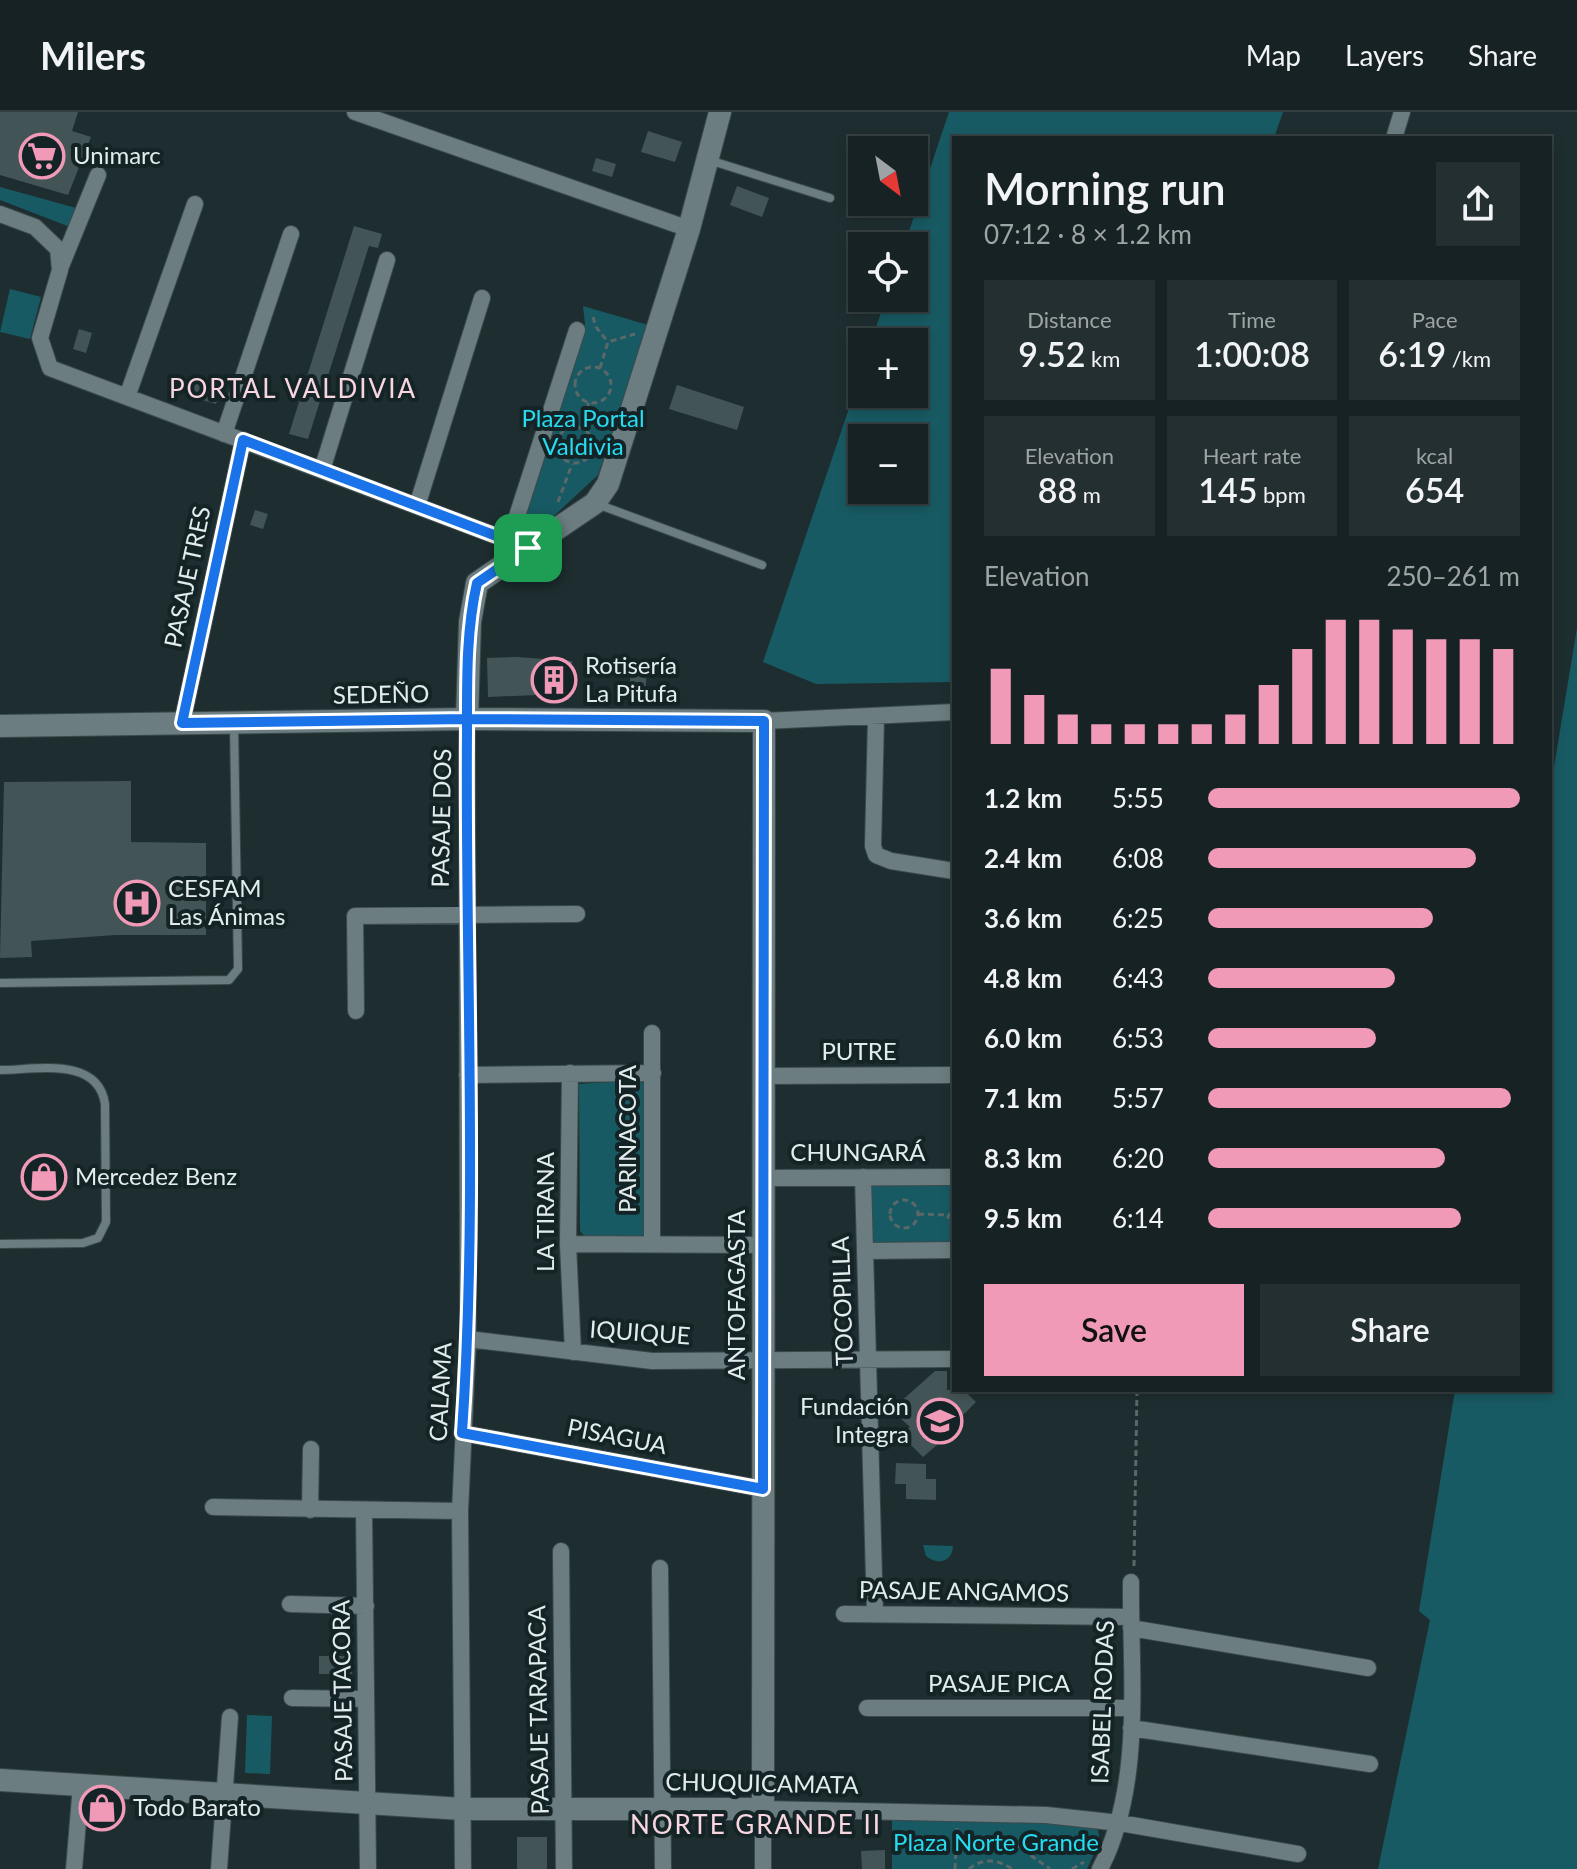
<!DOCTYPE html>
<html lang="en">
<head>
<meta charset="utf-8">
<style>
	body { margin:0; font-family:Lato,sans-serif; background:#232f31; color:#f1f3f6; height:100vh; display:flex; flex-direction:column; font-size:30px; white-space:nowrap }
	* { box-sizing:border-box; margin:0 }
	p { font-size:26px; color:#9ea4a6 }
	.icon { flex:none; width:44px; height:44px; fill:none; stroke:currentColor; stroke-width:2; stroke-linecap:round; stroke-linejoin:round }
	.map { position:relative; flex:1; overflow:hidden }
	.drawer { position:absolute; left:952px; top:24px; width:600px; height:1256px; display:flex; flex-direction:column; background:#162224; border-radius:0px; box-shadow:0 4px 12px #0003,0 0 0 2px #353f41 }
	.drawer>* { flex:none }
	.needle { width:52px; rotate:148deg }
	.controls { position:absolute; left:848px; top:24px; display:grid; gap:16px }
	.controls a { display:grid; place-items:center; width:80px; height:80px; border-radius:0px; background:#162224; box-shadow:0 4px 12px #0003,0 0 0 2px #353f41; font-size:40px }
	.pin { position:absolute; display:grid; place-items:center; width:68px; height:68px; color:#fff; margin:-34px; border-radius:16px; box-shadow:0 4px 12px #0006 }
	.round { display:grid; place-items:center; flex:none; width:84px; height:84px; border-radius:0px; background:#232f31 }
	.head { display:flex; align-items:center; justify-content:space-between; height:136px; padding:0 32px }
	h1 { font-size:44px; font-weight:600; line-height:60px }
	.figures { display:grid; grid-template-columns:repeat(3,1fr); gap:12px; height:136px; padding:8px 32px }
	.figures div { display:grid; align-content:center; border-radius:0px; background:#232f31; text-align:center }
	.figures b { font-size:34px; font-weight:600 }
	.figures small { font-size:22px; font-weight:400 }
	.figures p { font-size:22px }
	.chart { height:224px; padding:16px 32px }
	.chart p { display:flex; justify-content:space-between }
	.chart svg { width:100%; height:144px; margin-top:8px; stroke:#f09ab7; stroke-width:6 }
	.cta { display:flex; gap:16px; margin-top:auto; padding:16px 32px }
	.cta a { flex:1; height:92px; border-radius:0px; background:#f09ab7; color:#111; font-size:32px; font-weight:600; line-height:92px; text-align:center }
	.cta a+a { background:#232f31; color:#f1f3f6 }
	ul { padding:0 32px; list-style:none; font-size:26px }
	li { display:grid; grid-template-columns:128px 96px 1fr; align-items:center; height:60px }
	li i { height:20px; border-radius:10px; background:#f09ab7 }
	header { display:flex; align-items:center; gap:48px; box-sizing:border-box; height:112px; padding:0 40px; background:#162224; border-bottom:2px solid #353f41 }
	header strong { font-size:38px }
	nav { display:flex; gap:44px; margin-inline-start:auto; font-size:28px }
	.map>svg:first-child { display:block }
	.green { fill:#185a63; fill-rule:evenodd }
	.building { fill:#435457 }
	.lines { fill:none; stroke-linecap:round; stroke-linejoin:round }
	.service-casing { stroke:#3c494b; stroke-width:10 }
	.minor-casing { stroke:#3c494b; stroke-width:18 }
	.tertiary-casing { stroke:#3c494b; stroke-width:24 }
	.path { stroke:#5a6869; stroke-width:3; stroke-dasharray:6 4; stroke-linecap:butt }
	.service { stroke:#6b7d80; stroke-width:8 }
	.minor { stroke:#6b7d80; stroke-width:16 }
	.tertiary { stroke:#6b7d80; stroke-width:22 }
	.route-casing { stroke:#fff; stroke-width:16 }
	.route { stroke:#1a73e8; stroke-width:10 }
	.labels { text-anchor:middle; stroke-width:8; stroke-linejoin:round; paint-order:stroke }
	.poi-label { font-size:24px; fill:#e2eced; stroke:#142426; text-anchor:start }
	.park-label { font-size:24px; fill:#27dbf1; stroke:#142426 }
	.street-label { font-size:24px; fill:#e2eced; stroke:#142426 }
	.neighbourhood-label { font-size:26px; letter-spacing:2px; fill:#f8d6e0; stroke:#142426 }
</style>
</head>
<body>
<header>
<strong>Milers</strong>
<nav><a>Map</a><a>Layers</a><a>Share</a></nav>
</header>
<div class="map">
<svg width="1577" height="1757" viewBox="0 0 1577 1757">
	<rect width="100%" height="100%" fill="#1e2e30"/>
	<path class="green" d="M949 0H1283L1274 26H954V570L816 572 763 550 862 258V282H914V230H871L886 186H914V134H904ZM914 326V378H862V326Z
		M0 75 76 96 70 115 0 88Z
		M10 177 41 185 30 227 0 220Z
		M583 194 648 213 598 363 542 415 523 410 585 212Z
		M1577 516V1757H1378L1430 1508 1419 1499 1455 1278H1550V679Z
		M640 968 648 977 647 1117 641 1125 587 1127 580 1119 579 972Z
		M954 1070V1133H875L868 1127V1077L873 1072Z
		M923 1433 953 1434C952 1451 937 1453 926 1444Z
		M247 1603 272 1604 270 1662 245 1661Z
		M892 1705H1034L1098 1718 1100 1729 1087 1757H892Z"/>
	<path class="building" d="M0 0H78L72 19 91 25 68 83 0 63Z
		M648 19 682 30 675 50 641 40Z
		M596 46 616 52 612 65 592 59Z
		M737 74 769 86 762 105 730 93Z
		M354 114 382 122 378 136 369 134 308 327 289 322Z
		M79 217 92 221 86 241 73 237Z
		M189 269 220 278 216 292 185 283Z
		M677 273 744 295 737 318 669 297Z
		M255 398 268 402 263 417 250 413Z
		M517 545 572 549 569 588 537 583 488 585 487 546Z
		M631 554 647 555 645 587 629 586Z
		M131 669V730L206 731V823H115L31 829 32 845 0 846 4 670Z
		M935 1259H947V1278H964L976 1290 950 1316 953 1319 923 1345 901 1323 910 1315 898 1304 899 1291Z
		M896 1351 926 1352V1367H936V1388L906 1387V1372H895Z
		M319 1544H352V1562H319Z
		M517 1725H547V1757H517Z
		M885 1738V1757H862L861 1739Z"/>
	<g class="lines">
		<g class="service-casing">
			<path id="service" d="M709 48 830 86
				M597 392 762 453
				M0 871 229 868 238 857 234 613
				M0 958C36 958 98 944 105 992L106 1110 98 1126 83 1131 0 1132"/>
		</g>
		<g class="minor-casing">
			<path id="minor" d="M355 0 689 117
				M1394 26 1402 0
				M0 102 35 115 58 137 60 158 40 226 50 256 528 436
				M61 154 98 63
				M127 285 195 92
				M224 322 291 122
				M322 358 387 148
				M417 394 482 186
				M509 429 577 218
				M876 606 873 734 876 743 891 749 954 759
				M764 609 954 600
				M182 611 243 328
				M356 899 355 804 577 802
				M652 921V1132
				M570 961 568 1132 573 1240
				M467 963 653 961
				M764 964 954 963
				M863 1065 875 1502
				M763 1066 954 1065
				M568 1132 763 1133
				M865 1139 954 1138
				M468 1227 652 1249 954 1247
				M462 1321 763 1377
				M213 1395 460 1399
				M310 1398 311 1337
				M364 1400 368 1757
				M561 1439 564 1757
				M660 1456 663 1757
				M290 1492 366 1494
				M844 1502 1130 1505
				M1131 1516 1368 1556
				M292 1586 366 1587
				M867 1596H1131
				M1131 1616 1370 1652
				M74 1757 81 1673
				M219 1757 230 1605
				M463 1757 460 1399 468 1227 467 607
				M763 1757V1697L1046 1703 1120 1711 1298 1742
				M1100 1757C1144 1672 1130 1562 1131 1470"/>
		</g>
		<g class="tertiary-casing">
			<path id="tertiary" d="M467 607 470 510 477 471 595 391 608 372 689 117 720 0
				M0 614 467 607 764 609 763 1697H463L0 1668"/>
		</g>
		<path class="path" d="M593 205 596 215 608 230
			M575 273a18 18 0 1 1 36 0a18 18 0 1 1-36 0Z
			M600 256 608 230 635 222
			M557 333a18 18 0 1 1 36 0a18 18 0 1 1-36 0Z
			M582 316 589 290
			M558 390 572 352
			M890 1102a14 14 0 1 1 28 0a14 14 0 1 1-28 0Z
			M954 1092 948 1105 954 1116
			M918 1102 948 1103
			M1134 1454 1137 1278
			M998 1720 1050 1757
			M955 1757 957 1716
			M969 1757C982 1746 998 1747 1012 1757
			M1072 1757 1084 1750"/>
		<use href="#service" class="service"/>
		<use href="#minor" class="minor"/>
		<use href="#tertiary" class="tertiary"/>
	</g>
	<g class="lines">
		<g class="route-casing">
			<path id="route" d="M528 436 477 471C466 519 467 571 467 620 465 853 478 1088 462 1321L763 1377 764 609 467 607 182 611 243 328 528 436"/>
		</g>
		<use href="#route" class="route"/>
	</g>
	<defs>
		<g id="supermarket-ring" transform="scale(2.3)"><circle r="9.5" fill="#142426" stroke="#f09ab7" stroke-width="1.5"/><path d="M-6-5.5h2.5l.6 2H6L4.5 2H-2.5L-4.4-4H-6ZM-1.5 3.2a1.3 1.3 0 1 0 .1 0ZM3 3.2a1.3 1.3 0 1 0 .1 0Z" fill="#f09ab7"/></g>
		<g id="building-ring" transform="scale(2.3)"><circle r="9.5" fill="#142426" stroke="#f09ab7" stroke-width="1.5"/><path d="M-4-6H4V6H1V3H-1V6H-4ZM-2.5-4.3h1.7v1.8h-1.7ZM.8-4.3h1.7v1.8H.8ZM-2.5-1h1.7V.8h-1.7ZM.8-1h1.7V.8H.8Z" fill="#f09ab7"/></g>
		<g id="hospital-ring" transform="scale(2.3)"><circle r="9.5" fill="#142426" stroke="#f09ab7" stroke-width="1.5"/><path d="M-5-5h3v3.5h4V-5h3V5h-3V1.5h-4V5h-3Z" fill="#f09ab7"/></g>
		<g id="shop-ring" transform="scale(2.3)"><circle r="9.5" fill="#142426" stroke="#f09ab7" stroke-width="1.5"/><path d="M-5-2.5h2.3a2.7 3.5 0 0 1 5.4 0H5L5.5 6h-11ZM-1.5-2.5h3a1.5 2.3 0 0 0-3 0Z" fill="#f09ab7"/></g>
		<g id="school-ring" transform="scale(2.3)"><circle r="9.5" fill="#142426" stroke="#f09ab7" stroke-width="1.5"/><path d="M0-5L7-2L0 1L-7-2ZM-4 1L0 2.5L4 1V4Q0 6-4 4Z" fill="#f09ab7"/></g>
	</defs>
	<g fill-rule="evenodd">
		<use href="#supermarket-ring" x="42" y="44"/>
		<use href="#building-ring" x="554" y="568"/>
		<use href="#hospital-ring" x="137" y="791"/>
		<use href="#shop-ring" x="44" y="1065"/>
		<use href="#school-ring" x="940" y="1309"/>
		<use href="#shop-ring" x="102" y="1696"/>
	</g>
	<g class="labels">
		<g class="poi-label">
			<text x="73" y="52">Unimarc</text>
			<text x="585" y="562">Rotisería<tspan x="585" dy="28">La Pitufa</tspan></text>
			<text x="168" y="785">CESFAM<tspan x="168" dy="28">Las Ánimas</tspan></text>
			<text x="75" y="1073">Mercedez Benz</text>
			<text x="909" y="1303" text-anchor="end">Fundación<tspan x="909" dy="28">Integra</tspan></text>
			<text x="133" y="1704">Todo Barato</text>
		</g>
		<g class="park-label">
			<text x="583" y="315">Plaza Portal<tspan x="583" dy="28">Valdivia</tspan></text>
			<text x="996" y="1739">Plaza Norte Grande</text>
		</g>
		<g class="street-label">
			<text transform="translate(188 465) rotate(-78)" y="8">PASAJE TRES</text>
			<text transform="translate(381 583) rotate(-1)" y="8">SEDEÑO</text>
			<text transform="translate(442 706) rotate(-89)" y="8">PASAJE DOS</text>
			<text x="859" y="948">PUTRE</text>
			<text transform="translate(628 1027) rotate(-90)" y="8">PARINACOTA</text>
			<text x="858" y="1049">CHUNGARÁ</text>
			<text transform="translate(546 1100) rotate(-90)" y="8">LA TIRANA</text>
			<text transform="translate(737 1183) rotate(-90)" y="8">ANTOFAGASTA</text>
			<text transform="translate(843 1189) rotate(-92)" y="8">TOCOPILLA</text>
			<text transform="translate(640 1221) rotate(4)" y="8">IQUIQUE</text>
			<text transform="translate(441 1280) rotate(-87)" y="8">CALAMA</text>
			<text transform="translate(617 1325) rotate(11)" y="8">PISAGUA</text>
			<text transform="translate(964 1480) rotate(1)" y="8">PASAJE ANGAMOS</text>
			<text x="999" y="1580">PASAJE PICA</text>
			<text transform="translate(343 1579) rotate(-91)" y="8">PASAJE TACORA</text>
			<text transform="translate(1103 1590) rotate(-88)" y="8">ISABEL RODAS</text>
			<text transform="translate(539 1598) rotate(-91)" y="8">PASAJE TARAPACA</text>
			<text transform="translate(762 1672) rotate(1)" y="8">CHUQUICAMATA</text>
		</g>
		<g class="neighbourhood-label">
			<text x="293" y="286">PORTAL VALDIVIA</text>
			<text x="756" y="1722">NORTE GRANDE II</text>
		</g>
	</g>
</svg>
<div class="controls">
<a><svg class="needle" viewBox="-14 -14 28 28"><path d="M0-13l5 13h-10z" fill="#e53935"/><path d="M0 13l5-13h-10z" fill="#9ea4a6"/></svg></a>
<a><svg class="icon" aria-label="locate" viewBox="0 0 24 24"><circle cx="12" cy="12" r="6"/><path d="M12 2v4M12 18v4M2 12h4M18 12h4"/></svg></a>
<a>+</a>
<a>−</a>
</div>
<div class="pin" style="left:528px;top:436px;background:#1e9e55"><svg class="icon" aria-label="arrive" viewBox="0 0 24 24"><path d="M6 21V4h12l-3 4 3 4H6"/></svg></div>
<section class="drawer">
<div class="head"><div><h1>Morning run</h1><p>07:12 · 8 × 1.2 km</p></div><a class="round"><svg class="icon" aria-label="share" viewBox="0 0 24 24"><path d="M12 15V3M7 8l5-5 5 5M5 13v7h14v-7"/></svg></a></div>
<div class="figures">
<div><p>Distance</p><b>9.52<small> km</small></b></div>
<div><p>Time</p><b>1:00:08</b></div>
<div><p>Pace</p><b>6:19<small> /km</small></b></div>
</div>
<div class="figures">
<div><p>Elevation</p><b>88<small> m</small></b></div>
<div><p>Heart rate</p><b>145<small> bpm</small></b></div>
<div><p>kcal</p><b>654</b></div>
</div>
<div class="chart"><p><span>Elevation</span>250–261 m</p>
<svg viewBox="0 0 160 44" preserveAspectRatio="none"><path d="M5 44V21M15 44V29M25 44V35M35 44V38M45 44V38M55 44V38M65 44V38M75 44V35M85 44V26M95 44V15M105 44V6M115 44V6M125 44V9M135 44V12M145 44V12M155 44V15"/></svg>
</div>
<ul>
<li><b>1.2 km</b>5:55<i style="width:100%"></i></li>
<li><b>2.4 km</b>6:08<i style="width:86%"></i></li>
<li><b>3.6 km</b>6:25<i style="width:72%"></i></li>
<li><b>4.8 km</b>6:43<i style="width:60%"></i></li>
<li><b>6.0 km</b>6:53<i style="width:54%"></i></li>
<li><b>7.1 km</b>5:57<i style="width:97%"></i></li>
<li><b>8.3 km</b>6:20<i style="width:76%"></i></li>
<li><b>9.5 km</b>6:14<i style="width:81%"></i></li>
</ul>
<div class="cta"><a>Save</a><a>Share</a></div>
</section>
</div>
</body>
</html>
